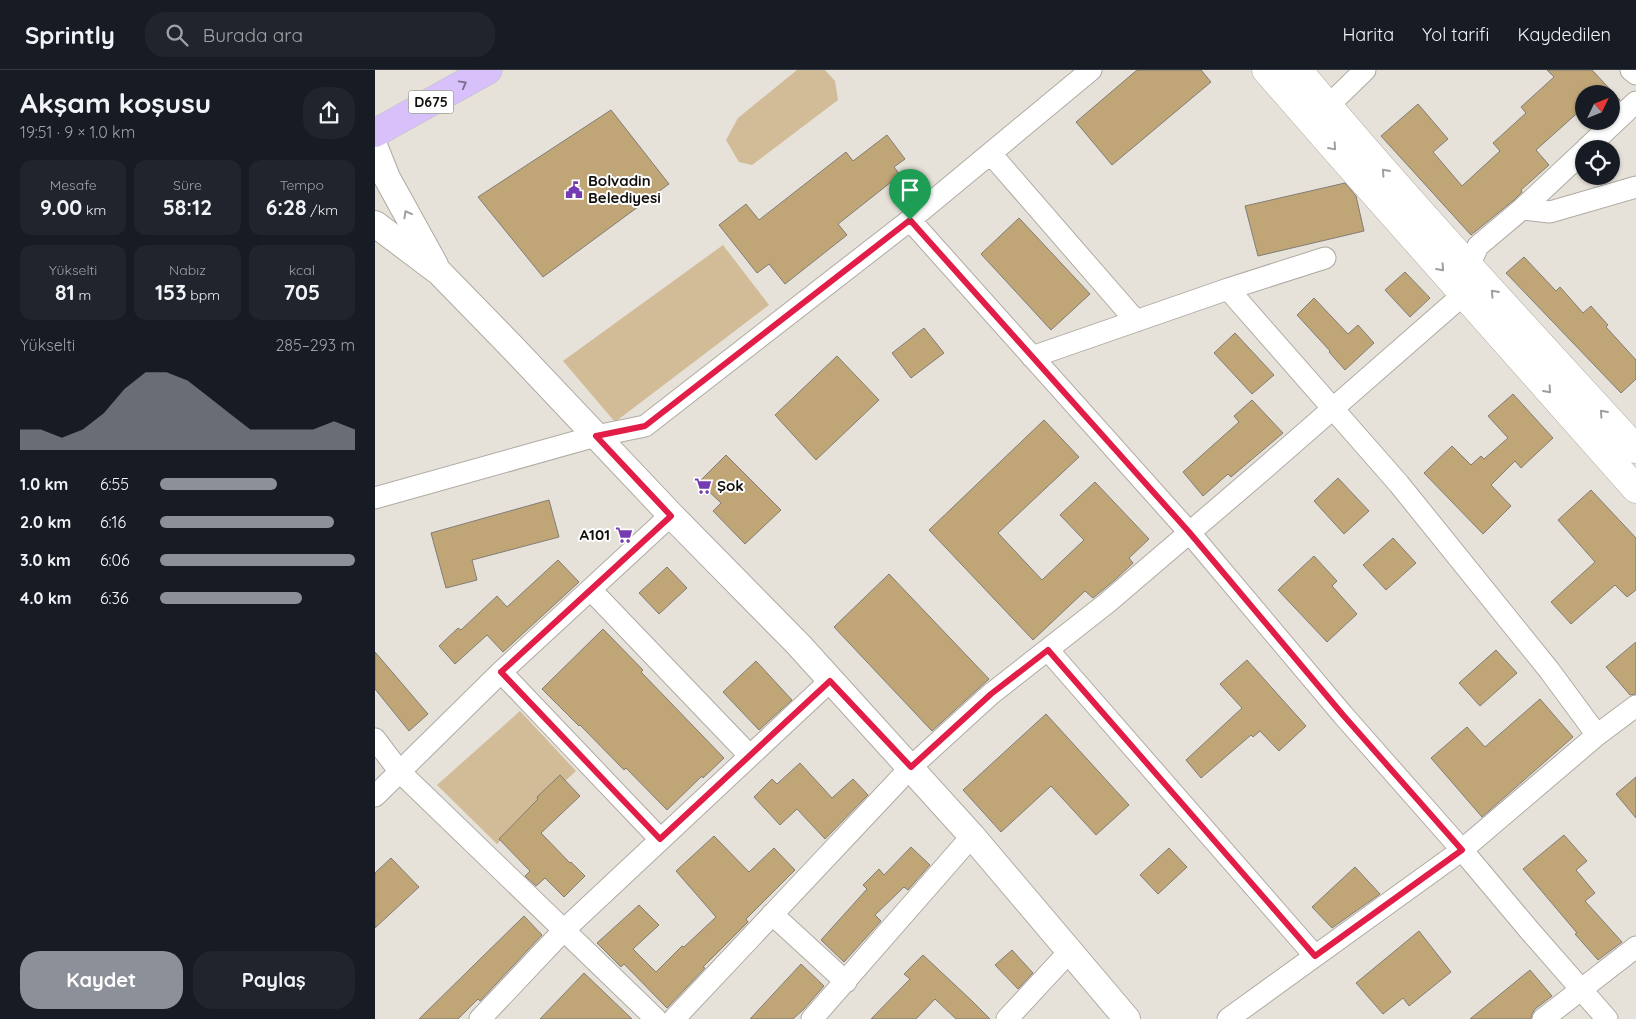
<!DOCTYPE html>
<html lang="tr">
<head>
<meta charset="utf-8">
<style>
	body { margin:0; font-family:Quicksand,sans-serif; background:#20242c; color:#f1f3f6; height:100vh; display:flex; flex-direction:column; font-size:19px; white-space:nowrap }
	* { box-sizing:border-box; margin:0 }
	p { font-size:16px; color:#9ea1a6 }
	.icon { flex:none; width:28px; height:28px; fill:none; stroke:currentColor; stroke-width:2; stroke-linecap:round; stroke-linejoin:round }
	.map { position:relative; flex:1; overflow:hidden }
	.sheet { display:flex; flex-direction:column; background:#171b24; width:375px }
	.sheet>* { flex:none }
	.needle { width:32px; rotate:47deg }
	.buttons { position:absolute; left:1200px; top:15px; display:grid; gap:10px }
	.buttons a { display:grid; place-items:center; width:45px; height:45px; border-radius:50%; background:#171b24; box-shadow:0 1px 4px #0004; font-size:25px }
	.pin { position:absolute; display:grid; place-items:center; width:42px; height:42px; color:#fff; margin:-51px -21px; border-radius:50% 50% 50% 0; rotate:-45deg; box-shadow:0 0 5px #0007 }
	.pin .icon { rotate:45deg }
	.round { display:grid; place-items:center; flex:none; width:52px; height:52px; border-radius:20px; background:#20242c }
	.headline { display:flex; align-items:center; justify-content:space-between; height:85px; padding:0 20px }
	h1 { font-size:28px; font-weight:700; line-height:38px }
	.figures { display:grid; grid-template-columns:repeat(3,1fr); gap:8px; height:85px; padding:5px 20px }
	.figures div { display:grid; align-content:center; border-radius:12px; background:#20242c; text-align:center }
	.figures b { font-size:21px; font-weight:700 }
	.figures small { font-size:14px; font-weight:400 }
	.figures p { font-size:14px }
	.chart { height:140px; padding:10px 20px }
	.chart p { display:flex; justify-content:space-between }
	.chart svg { width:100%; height:90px; margin-top:5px; fill:#8c9099; opacity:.7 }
	.button { display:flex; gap:10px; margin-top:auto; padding:10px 20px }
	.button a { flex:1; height:58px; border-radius:20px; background:#8c9099; color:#fff; font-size:20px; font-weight:700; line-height:58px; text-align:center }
	.button a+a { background:#20242c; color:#f1f3f6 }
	ul { padding:0 20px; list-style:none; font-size:16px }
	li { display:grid; grid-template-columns:80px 60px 1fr; align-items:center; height:38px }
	li i { height:12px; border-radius:6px; background:#8c9099 }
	header { display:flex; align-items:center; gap:30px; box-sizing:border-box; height:70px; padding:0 25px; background:#171b24; border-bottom:1px solid #363941 }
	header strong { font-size:24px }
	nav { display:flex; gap:28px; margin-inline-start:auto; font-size:18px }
	.search { width:350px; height:45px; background:#20242c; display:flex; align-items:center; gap:12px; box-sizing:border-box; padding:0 18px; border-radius:20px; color:#9ea1a6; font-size:19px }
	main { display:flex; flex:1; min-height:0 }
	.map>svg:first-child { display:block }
	.green { fill:#d1bc97 }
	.building { fill:#c0a677; stroke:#817d76 }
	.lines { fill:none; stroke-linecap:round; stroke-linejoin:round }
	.minor-casing { stroke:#afaba3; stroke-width:23 }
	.tertiary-casing { stroke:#afaba3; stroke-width:28 }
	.secondary-casing { stroke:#afaba3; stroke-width:29 }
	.trunk-casing { stroke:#c1c1c0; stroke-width:29 }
	.minor { stroke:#fff; stroke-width:21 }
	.tertiary { stroke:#fff; stroke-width:26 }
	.secondary { stroke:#fff; stroke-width:28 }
	.trunk { stroke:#d8c0fb; stroke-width:28 }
	.oneway { stroke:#7e7190 }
	.oneway2 { stroke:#a09f9e }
	.route-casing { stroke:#fff; stroke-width:10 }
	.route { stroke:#e11d48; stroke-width:6 }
	.labels { text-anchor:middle; stroke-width:4; stroke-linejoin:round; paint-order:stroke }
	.shield { fill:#fff; stroke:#585856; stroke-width:1 }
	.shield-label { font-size:14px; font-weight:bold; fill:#11100d }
	.poi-label { font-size:15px; font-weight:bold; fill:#11100d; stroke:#fff; text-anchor:start }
</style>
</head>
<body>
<header>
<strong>Sprintly</strong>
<div class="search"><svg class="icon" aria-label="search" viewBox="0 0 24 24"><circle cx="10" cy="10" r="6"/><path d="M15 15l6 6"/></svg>Burada ara</div>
<nav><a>Harita</a><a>Yol tarifi</a><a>Kaydedilen</a></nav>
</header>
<main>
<section class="sheet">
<div class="headline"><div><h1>Akşam koşusu</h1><p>19:51 · 9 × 1.0 km</p></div><a class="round"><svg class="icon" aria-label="share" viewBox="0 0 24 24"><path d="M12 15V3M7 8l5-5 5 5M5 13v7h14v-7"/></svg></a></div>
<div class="figures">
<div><p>Mesafe</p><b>9.00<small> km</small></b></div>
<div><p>Süre</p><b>58:12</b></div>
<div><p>Tempo</p><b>6:28<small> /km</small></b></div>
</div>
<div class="figures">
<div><p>Yükselti</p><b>81<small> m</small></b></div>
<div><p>Nabız</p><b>153<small> bpm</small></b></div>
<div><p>kcal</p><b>705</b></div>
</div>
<div class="chart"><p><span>Yükselti</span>285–293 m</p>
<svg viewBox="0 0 160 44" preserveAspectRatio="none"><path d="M0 44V34L10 34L20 38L30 34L40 26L50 14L60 6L70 6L80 10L90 18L100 26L110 34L120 34L130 34L140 34L150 30L160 34V44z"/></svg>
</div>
<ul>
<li><b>1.0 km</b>6:55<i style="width:60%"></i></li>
<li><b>2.0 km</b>6:16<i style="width:89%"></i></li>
<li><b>3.0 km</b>6:06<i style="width:100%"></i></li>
<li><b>4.0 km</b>6:36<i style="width:73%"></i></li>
</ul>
<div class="button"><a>Kaydet</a><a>Paylaş</a></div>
</section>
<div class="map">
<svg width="1261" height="949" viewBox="0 0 1261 949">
	<rect width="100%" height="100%" fill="#e6e1d9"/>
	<path class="green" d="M422 0H450L460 11 463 30 377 95 364 92 351 70 363 48Z
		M348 175 394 235 240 352 188 291Z
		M145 641 201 701 122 774 62 715Z"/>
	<path class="building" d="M762 0H826L836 12 737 95 701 52Z
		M1172 0H1217L1245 30 1236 38V24H1209V37L1161 80 1174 95 1146 120 1147 122 1139 130 1096 165 1006 66 1043 34 1073 69 1058 82 1087 116 1125 81 1118 73 1151 43 1146 37 1179 7Z
		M236 40 294 114 168 207 103 127Z
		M512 65 530 89 519 97 525 105 463 154 472 165 410 214 394 194 382 203 344 155 371 134 384 150 471 82 478 91Z
		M970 113 981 126 989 161 883 186 870 136Z
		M644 148 715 224 676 260 606 184Z
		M1149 187 1181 221 1185 217 1208 243 1216 236 1233 255 1231 257 1261 290V309L1246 323 1131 203Z
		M1030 202 1055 228 1035 247 1010 220Z
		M939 228 973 264 983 255 999 273 970 300 954 282 955 281 922 245Z
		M549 258 569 283 536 308 517 283Z
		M860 263 899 305 877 324 839 283Z
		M462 286 504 330 441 390 400 345Z
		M1138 324 1178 368 1146 398 1140 391 1116 415 1136 436 1108 464 1049 403 1077 376 1096 395 1106 386 1109 389 1133 368 1113 346Z
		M877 330 908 363 856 407 853 404 828 426 808 402 864 352 859 346Z
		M669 350 704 387 623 463 667 510 709 470 685 445 720 412 774 469 754 488 758 493 741 509 718 528 710 521 658 570 554 460Z
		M351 385 406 440 370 474 338 441 346 433 324 412Z
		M963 408 994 441 969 464 939 431Z
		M1216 420 1261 468V520L1252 527 1240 515 1196 554 1176 532 1220 492 1183 450Z
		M174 430 184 467 97 490 102 510 71 518 56 463Z
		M1018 468 1041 493 1011 520 988 495Z
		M939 486 962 511 957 516 982 544 952 572 903 520Z
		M183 490 204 512 128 582 112 565 80 594 64 576 83 558 86 560 122 526 132 537Z
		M292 497 312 518 284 544 264 523Z
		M514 504 614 609 557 661 459 557Z
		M228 559 268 600 266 602 349 688 328 708 327 706 292 740 251 698 249 700 205 655 204 656 167 619Z
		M1261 572V624L1255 625 1231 597Z
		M1121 580 1142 603 1105 636 1084 613Z
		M0 582 53 644 34 661 0 619Z
		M872 590 931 656 904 681 885 661 878 667 876 665 826 708 811 690 867 638 845 614Z
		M381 591 417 630 384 660 348 622Z
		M1165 629 1198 667 1107 747 1056 688 1092 657 1110 677Z
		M671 644 754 735 721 765 676 716 626 762 588 720Z
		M425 693 457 728 478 709 493 725 450 769 422 739 405 755 379 727 397 709 402 714Z
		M185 705 205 726 166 763 195 793 196 792 210 806 189 827 170 808 161 816 150 806 155 801 124 769 163 729 162 727Z
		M1261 707V748L1241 724Z
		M1189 765 1212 791 1201 800 1220 823 1210 831 1247 872 1223 890 1200 864 1202 863 1148 799Z
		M339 766 374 802 399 778 420 800 371 849 373 852 328 897 330 898 292 938 249 894 246 897 222 873 264 835 284 855 258 879 281 902 307 876 309 877 341 847 301 801Z
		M536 777 555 795 533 820 529 817 500 845 506 851 469 892 446 870 492 819 488 815 504 799 509 805Z
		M794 778 812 797 783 824 765 805Z
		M16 788 44 817 0 858V803Z
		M980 797 1005 824 957 858 937 837Z
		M149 846 167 865 105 931 103 929 83 949H44Z
		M1044 861 1076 902 1034 936 1028 928 1008 944 981 913Z
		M637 880 658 903 643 919 620 895Z
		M548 885 596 930 615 949H581L560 929 541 949H496L535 909 529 904Z
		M426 894 449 916 429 939 418 949H375Z
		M1155 900 1177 926 1160 939 1157 944 1156 949H1095Z
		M209 903 257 949H165Z"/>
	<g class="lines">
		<g class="minor-casing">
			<path id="minor" d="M1256 0 1261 4
				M941 46 953 36 990 0
				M1211 79 1261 32
				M616 84 761 251
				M1147 139 1209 81
				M535 150 814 462 968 645 1087 780 1155 861 1232 949
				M853 219 1024 414 1174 600 1222 665
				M657 287 853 219 950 188
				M0 428 221 366 270 356 535 150 716 0
				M216 520 375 686
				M673 580 940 886
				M126 602 285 769
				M0 669 25 702 281 949
				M0 726 126 602 296 445
				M397 844 471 912
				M105 949 189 860 455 611
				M299 949 536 697 616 624 732 533 883 404 1089 224 1094 196 1103 176 1147 139 1175 142 1261 117
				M437 949 597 766
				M632 949 695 881
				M853 949 1087 780 1222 665 1261 636
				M1168 949 1261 877"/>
		</g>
		<g class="tertiary-casing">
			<path id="tertiary" d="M0 78 12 108 60 195
				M0 154 64 202 139 279 296 445 423 574 597 766 752 949"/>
		</g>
		<g class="secondary-casing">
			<path id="secondary" d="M891 0 960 79 1261 419
				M923 0C1031 130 1147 254 1261 379"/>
		</g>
		<g class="trunk-casing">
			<path id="trunk" d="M0 63 113 0"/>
		</g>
		<use href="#minor" class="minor"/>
		<use href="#tertiary" class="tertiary"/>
		<use href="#secondary" class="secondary"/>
		<use href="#trunk" class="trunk"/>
	</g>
	<defs><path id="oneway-chevron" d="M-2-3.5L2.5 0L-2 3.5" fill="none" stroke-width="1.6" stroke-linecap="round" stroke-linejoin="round" transform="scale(1.25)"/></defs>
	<use class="oneway" href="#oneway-chevron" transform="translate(88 14) rotate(-29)"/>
	<g class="oneway2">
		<use href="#oneway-chevron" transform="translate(958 77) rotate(49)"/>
		<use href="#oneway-chevron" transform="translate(1010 102) rotate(-132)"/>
		<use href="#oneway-chevron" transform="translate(32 144) rotate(-119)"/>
		<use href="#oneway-chevron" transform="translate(1066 198) rotate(48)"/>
		<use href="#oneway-chevron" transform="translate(1119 223) rotate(-132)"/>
		<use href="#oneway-chevron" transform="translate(1173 320) rotate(48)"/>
		<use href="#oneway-chevron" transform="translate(1228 343) rotate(-132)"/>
	</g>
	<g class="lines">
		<g class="route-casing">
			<path id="route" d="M535 150 814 462 968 645 1087 780 940 886 673 580 616 624 536 697 455 611 285 769 126 602 296 446 221 366 270 356Z"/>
		</g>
		<use href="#route" class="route"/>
	</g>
	<defs>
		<g id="civic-bare" transform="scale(1.35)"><path d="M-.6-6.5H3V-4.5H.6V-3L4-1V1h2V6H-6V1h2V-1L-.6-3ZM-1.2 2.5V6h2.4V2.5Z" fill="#753bb1" stroke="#fff" stroke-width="2.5" paint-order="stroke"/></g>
		<g id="supermarket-bare" transform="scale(1.35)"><path d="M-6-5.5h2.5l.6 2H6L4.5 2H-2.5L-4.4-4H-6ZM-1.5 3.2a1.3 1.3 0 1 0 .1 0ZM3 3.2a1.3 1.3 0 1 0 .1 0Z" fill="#753bb1" stroke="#fff" stroke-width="2.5" paint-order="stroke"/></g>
	</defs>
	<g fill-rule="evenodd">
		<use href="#civic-bare" x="199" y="120"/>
		<use href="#supermarket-bare" x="328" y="416"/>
		<use href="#supermarket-bare" x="249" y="465"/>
	</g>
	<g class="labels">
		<rect class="shield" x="33.5" y="20.5" width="45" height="23" rx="4"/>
		<g class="shield-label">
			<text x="56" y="37">D675</text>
		</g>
		<g class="poi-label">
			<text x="213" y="116">Bolvadin<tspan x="213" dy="17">Belediyesi</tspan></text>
			<text x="342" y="421">Şok</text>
			<text x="235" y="470" text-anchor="end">A101</text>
		</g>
	</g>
</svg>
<div class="buttons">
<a><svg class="needle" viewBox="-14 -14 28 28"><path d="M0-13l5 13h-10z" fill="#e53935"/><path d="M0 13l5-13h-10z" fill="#9ea1a6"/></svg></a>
<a><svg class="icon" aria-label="locate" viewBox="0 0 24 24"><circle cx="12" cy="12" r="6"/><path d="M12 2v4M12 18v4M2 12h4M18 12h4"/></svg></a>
</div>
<div class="pin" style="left:535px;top:150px;background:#1e9e55"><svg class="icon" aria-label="arrive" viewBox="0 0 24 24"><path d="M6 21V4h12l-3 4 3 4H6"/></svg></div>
</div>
</main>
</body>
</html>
